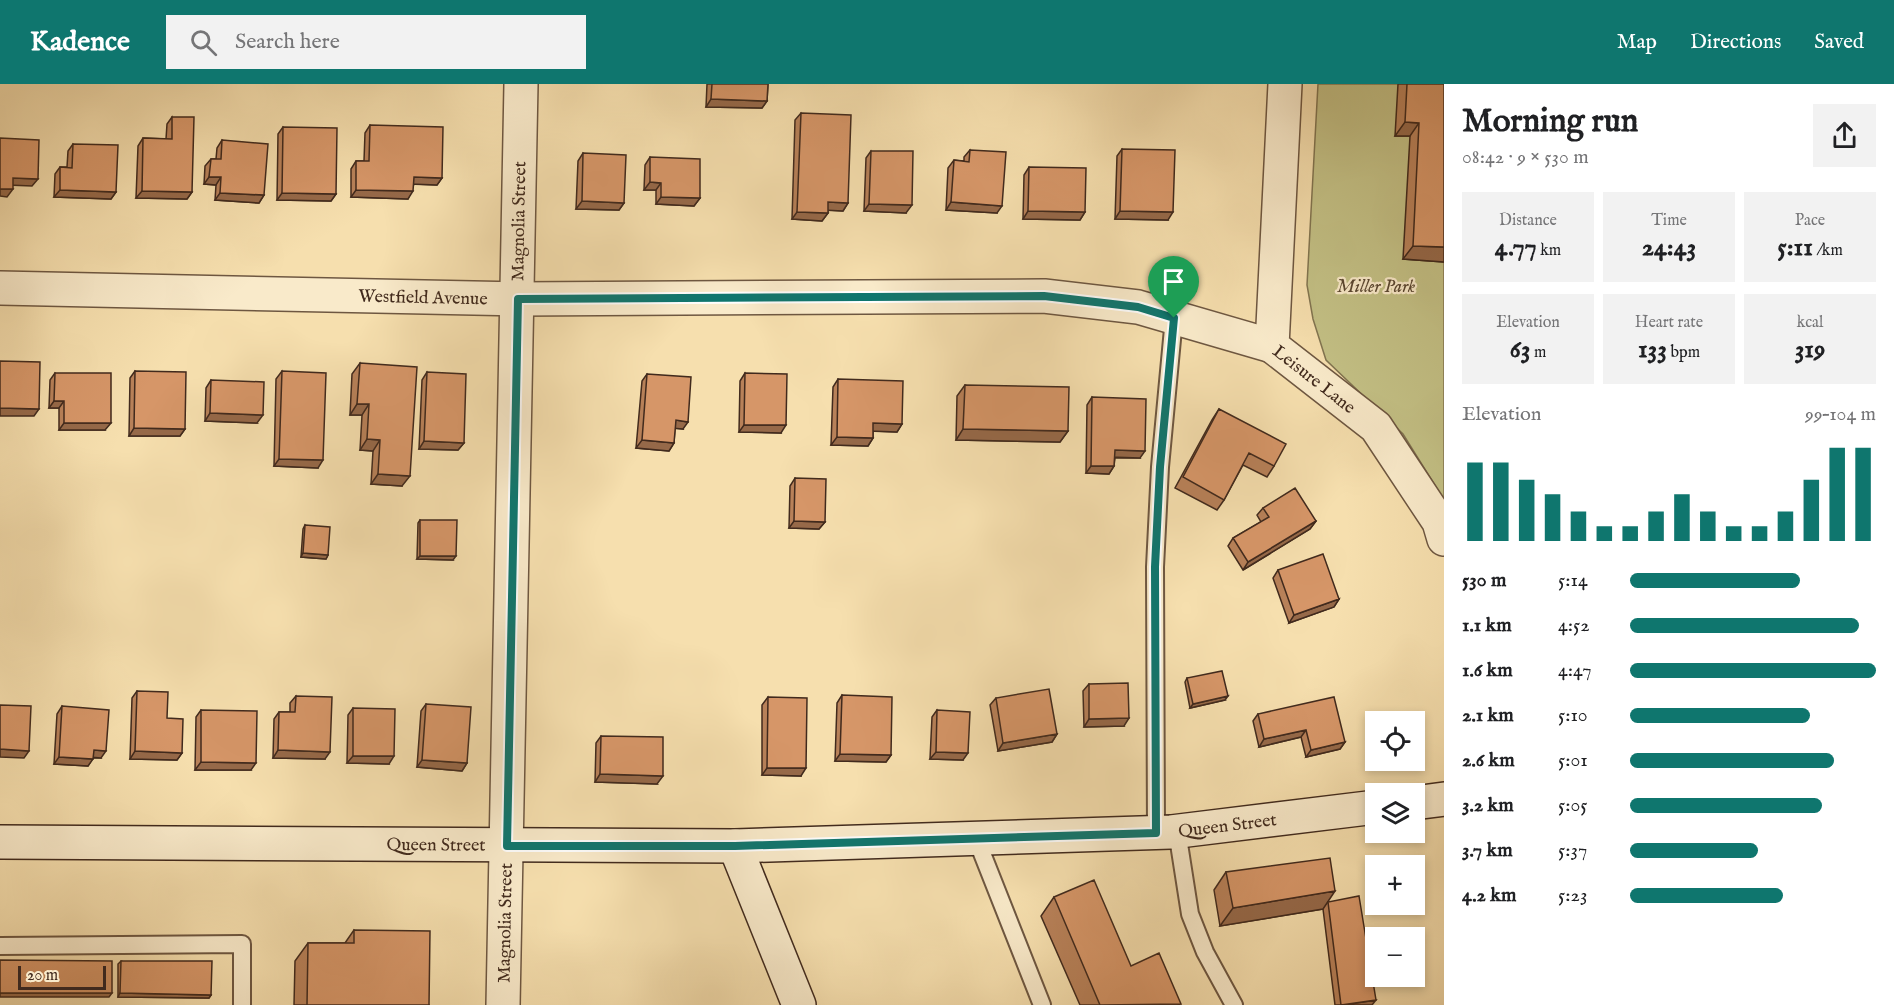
<!DOCTYPE html>
<html lang="en">
<head>
<meta charset="utf-8">
<style>
	body { margin:0; font-family:"IM FELL English",serif; background:#f2f2f2; color:#202124; height:100vh; display:flex; flex-direction:column; font-size:22px; white-space:nowrap }
	* { box-sizing:border-box; margin:0 }
	p { font-size:20px; color:#757577 }
	.icon { flex:none; width:33px; height:33px; fill:none; stroke:currentColor; stroke-width:2; stroke-linecap:round; stroke-linejoin:round }
	.map { position:relative; flex:1; overflow:hidden }
	.panel { display:flex; flex-direction:column; background:#fff; width:450px }
	.panel>* { flex:none }
	.tools { position:absolute; left:1365px; top:627px; display:grid; gap:12px }
	.tools a { display:grid; place-items:center; width:60px; height:60px; border-radius:0px; background:#fff; box-shadow:0 3px 9px #0003; font-size:30px }
	.scale { position:absolute; left:18px; bottom:15px; width:88px; box-sizing:border-box; padding-left:6px; border:3px solid #412a1d; border-top:0; font-size:16px; line-height:21px; white-space:nowrap; color:#412a1d; -webkit-text-stroke:4px #f9eaca; paint-order:stroke }
	.pin { position:absolute; display:grid; place-items:center; width:51px; height:51px; color:#fff; margin:-62px -26px; border-radius:50% 50% 50% 0; rotate:-45deg; box-shadow:0 0 6px #0007 }
	.pin .icon { rotate:45deg }
	.round { display:grid; place-items:center; flex:none; width:63px; height:63px; border-radius:0px; background:#f2f2f2 }
	.head { display:flex; align-items:center; justify-content:space-between; height:102px; padding:0 18px }
	h1 { font-size:33px; font-weight:700; line-height:45px }
	.stats { display:grid; grid-template-columns:repeat(3,1fr); gap:9px; height:102px; padding:6px 18px }
	.stats div { display:grid; align-content:center; border-radius:0px; background:#f2f2f2; text-align:center }
	.stats b { font-size:26px; font-weight:700 }
	.stats small { font-size:16px; font-weight:400 }
	.stats p { font-size:16px }
	.chart { height:168px; padding:12px 18px }
	.chart p { display:flex; justify-content:space-between }
	.chart svg { width:100%; height:108px; margin-top:6px; stroke:#0f766e; stroke-width:6 }
	ul { padding:0 18px; list-style:none; font-size:20px }
	li { display:grid; grid-template-columns:96px 72px 1fr; align-items:center; height:45px }
	li i { height:15px; border-radius:8px; background:#0f766e }
	header { display:flex; align-items:center; gap:36px; box-sizing:border-box; height:84px; padding:0 30px; background:#0f766e; color:#fff }
	header strong { font-size:28px }
	nav { display:flex; gap:33px; margin-inline-start:auto; font-size:21px }
	.search { width:420px; height:54px; background:#f2f2f2; display:flex; align-items:center; gap:15px; box-sizing:border-box; padding:0 21px; border-radius:0px; color:#757577; font-size:22px }
	main { display:flex; flex:1; min-height:0 }
	.map>svg:first-child { display:block }
	.green { fill:#c3c085; stroke:#827551; stroke-width:1.5 }
	.lines { fill:none; stroke-linecap:round; stroke-linejoin:round }
	.lane-casing { stroke:#6e5741; stroke-width:20 }
	.street-casing { stroke:#6e5741; stroke-width:36 }
	.secondary-casing { stroke:#412a1d; stroke-width:36 }
	.lane { stroke:#f9eaca; stroke-width:16 }
	.street { stroke:#f9eaca; stroke-width:33 }
	.secondary { stroke:#f9eaca; stroke-width:33 }
	.wall { fill:#b88159; stroke:#412a1d; stroke-width:1.5 }
	.shaded-wall { fill:#966949; stroke:#412a1d; stroke-width:1.5 }
	.building { fill:#d69668; stroke:#412a1d; stroke-width:1.5 }
	.route-casing { stroke:#fff; stroke-width:12 }
	.route { stroke:#0f766e; stroke-width:8 }
	.labels { text-anchor:middle; stroke-width:4.5; stroke-linejoin:round; paint-order:stroke }
	.street-label { font-size:18px; fill:#412a1d; stroke:#f9eaca }
	.park-label { font-size:18px; font-style:italic; fill:#5b4832; stroke:#f9eaca }
</style>
</head>
<body>
<header>
<strong>Kadence</strong>
<div class="search"><svg class="icon" aria-label="search" viewBox="0 0 24 24"><circle cx="10" cy="10" r="6"/><path d="M15 15l6 6"/></svg>Search here</div>
<nav><a>Map</a><a>Directions</a><a>Saved</a></nav>
</header>
<main>
<div class="map">
<svg width="1444" height="921" viewBox="0 0 1444 921">
	<rect width="100%" height="100%" fill="#f6dfae"/>
	<filter id="stains"><feTurbulence type="fractalNoise" baseFrequency=".00333" numOctaves="4"/><feColorMatrix values="0 0 0 0 .2 0 0 0 0 .09 0 0 0 0 .02 0 0 0 .5 -.17"/></filter>
	<radialGradient id="worn" r=".72"><stop offset=".6" stop-color="#630" stop-opacity="0"/><stop offset="1" stop-color="#630" stop-opacity=".3"/></radialGradient>
	<path class="green" d="M1318 0H1444V416L1403 350 1326 276 1313 235 1307 201Z"/>
	<g class="lines">
		<g class="lane-casing">
			<path id="lane" d="M1177 747 1190 830 1205 868 1234 921
				M1156 749 1155 483 1160 383 1174 234
				M976 754 1042 921
				M0 862 242 860V921"/>
		</g>
		<g class="street-casing">
			<g id="street">
				<path id="s1" d="M1285 0 1272 262 1376 343 1439 438 1444 455"/>
				<path id="s2" d="M0 204 518 215 1044 212 1138 223 1272 262"/>
				<path id="s3" d="M503 921 521 0"/>
			</g>
		</g>
		<g class="secondary-casing">
			<g id="secondary">
				<path d="M1414 719 1444 715"/>
				<path id="s4" d="M0 758 735 762 1171 748 1376 723"/>
				<path d="M735 762 799 921"/>
			</g>
		</g>
		<use href="#lane" class="lane"/>
		<use href="#street" class="street"/>
		<use href="#secondary" class="secondary"/>
	</g>
	<path class="wall" d="M707 0H768L767 17 762 24 706 23Z
		M1398 0H1444V178L1403 175 1410 52H1395Z
		M801 29 848 119 843 127 828 126V129L822 137 792 135 795 36Z
		M172 33 192 108 187 115 136 114 138 62 143 54 166 55 167 40Z
		M370 41 442 94 437 101 414 100 408 115 351 113V85L356 77H364L365 49Z
		M283 43 336 110 331 117 277 116 278 50Z
		M222 56 264 111 259 119 215 116 216 101 204 100 205 82 211 75H216L217 64Z
		M73 60 116 108 111 115 54 113 55 90 60 83H67L68 67Z
		M1122 65 1168 136 1115 135 1117 72Z
		M970 66 997 129 946 126 948 84 954 76 964 77V73Z
		M871 67 906 129 864 127 866 74Z
		M583 69 624 119 619 126 576 125 578 77Z
		M650 73 700 114 694 122 656 120V106H644L645 81Z
		M1029 83 1085 128 1080 136 1023 135 1024 91Z
		M360 279 402 402 371 400 373 367 360 366 362 331H350L352 290Z
		M135 287 185 345 180 352H129L130 294Z
		M282 287 318 384 274 382 276 295Z
		M427 288 464 359 458 366 419 365 422 296Z
		M55 289 105 346H59V324H49L50 296Z
		M745 289 781 349 739 348 740 297Z
		M647 290 683 345 675 344 674 359 669 367 636 364 642 297Z
		M838 295 902 340 897 348 873 347V354L868 362 831 361 833 303Z
		M211 296 257 339 205 337 206 304Z
		M965 301 1068 347 1060 358 956 356 957 312Z
		M1092 313 1140 374H1115L1114 382 1109 390 1086 389 1087 321Z
		M1219 325 1274 382 1267 393 1243 381 1224 416 1217 426 1175 404 1212 336Z
		M795 394 825 438 819 445 789 444 790 402Z
		M1263 424 1316 437 1310 445 1243 486 1228 462 1233 454 1261 438 1257 431Z
		M420 436 453 476 417 475 418 439Z
		M305 441 328 471 326 475 301 473 303 445Z
		M1278 486 1339 515 1334 523 1289 539 1273 494Z
		M1187 594 1225 616 1190 624 1185 598Z
		M1089 600 1124 642 1084 643 1083 607Z
		M137 607 182 669 177 676 130 675 132 614Z
		M842 611 891 671 886 678 835 677 837 619Z
		M296 612 325 675 273 674 274 635 279 628H290V619Z
		M768 613 801 692 762 691V621Z
		M996 614 1057 650 1052 658 998 667 990 621Z
		M426 620 467 679 462 687 417 683 421 627Z
		M62 622 101 674H93L88 682 54 680 57 630Z
		M353 624 389 680 347 679 348 631Z
		M201 626 251 686H195L196 633Z
		M937 626 963 676 930 675 932 633Z
		M1258 630 1345 658 1340 665 1306 673 1301 653 1259 663 1253 637Z
		M601 652 657 700 595 698 596 659Z
		M1226 788 1328 818 1372 921H1335L1323 825 1220 842 1214 806Z
		M1054 813 1131 882 1180 921H1080L1041 832Z
		M354 846 429 921H294L295 877 308 859H345Z
		M121 877 211 911 209 914 118 913V880Z"/>
	<path class="shaded-wall" d="M711 15 767 17 762 24 706 23Z
		M1405 38 1419 39 1410 52H1395Z
		M209 93H221L216 101 204 100Z
		M414 93 442 94 437 101 409 100Z
		M13 94 38 95 32 102 8 101Z
		M650 98 661 99 656 106H644Z
		M0 105H13L7 113 0 112Z
		M60 106 116 108 111 115 54 113Z
		M356 106 413 107 408 115 351 113Z
		M142 107 192 108 187 115 136 114Z
		M220 109 264 111 259 119 215 116Z
		M282 109 336 110 331 117 277 116Z
		M661 113 700 114 694 122 656 120Z
		M582 117 624 119 619 126 576 125Z
		M828 118 848 119 843 127 822 126Z
		M951 118 1002 122 997 129 946 126Z
		M869 120 912 121 906 129 864 127Z
		M1028 127 1085 128 1080 136 1023 135Z
		M1120 127 1173 128 1168 136 1115 135Z
		M797 128 828 129 822 137 792 135Z
		M1413 162 1444 163V178L1403 175Z
		M54 317H64L59 324H49Z
		M357 320H369L362 331H350Z
		M0 324 39 325 34 332H0Z
		M210 329 263 331 257 339 205 337Z
		M676 336 688 338 683 345 670 344Z
		M64 339H111L105 346H59Z
		M873 339 902 340 897 348 868 347Z
		M744 341H786L781 349 739 348Z
		M134 344 185 345 180 352H129Z
		M963 345 1068 347 1060 358 956 356Z
		M837 353 873 354 868 362 831 361Z
		M367 355 380 356 373 367 360 366Z
		M642 356 674 359 669 367 636 364Z
		M424 357 464 359 458 366 419 365Z
		M1115 366 1145 367 1140 374 1110 373Z
		M279 375 323 376 318 384 274 382Z
		M1091 382H1114L1109 390 1086 389Z
		M378 390 410 392 402 402 371 400Z
		M794 437 825 438 819 445 789 444Z
		M1316 437 1310 445 1243 486 1248 478Z
		M303 469 328 471 326 475 301 473Z
		M420 472H456L453 476 417 475Z
		M1339 515 1334 523 1289 539 1294 531Z
		M1228 612 1225 616 1190 624 1193 620Z
		M1129 634 1124 642 1084 643 1089 635Z
		M1306 646 1301 653 1259 663 1264 655Z
		M1057 650 1052 658 998 667 1003 659Z
		M1345 658 1340 665 1306 673 1311 666Z
		M0 665 29 667 24 674 0 673Z
		M94 666 106 667 101 674 89 673Z
		M278 666 330 668 325 675 273 674Z
		M135 667 182 669 177 676 130 675Z
		M936 668 968 669 963 676 930 675Z
		M840 670 891 671 886 678 835 677Z
		M353 672H394L389 680 347 679Z
		M59 673 93 675 88 682 54 680Z
		M422 676 467 679 462 687 417 683Z
		M201 678 256 679 251 686H195Z
		M767 684H806L801 692 762 691Z
		M600 690 663 692 657 700 595 698Z
		M1335 807 1323 825 1220 842 1233 824Z
		M0 909H112L109 913H0Z
		M120 909 211 911 209 914 118 913Z
		M1376 916 1372 921H1344Z"/>
	<path class="building" d="M712 0H768L767 17 711 15Z
		M1407 0H1444V163L1413 162 1419 39 1405 38Z
		M801 29 851 31 848 119 828 118V129L797 128Z
		M172 33H194L192 108 142 107 143 54 172 55Z
		M370 41 443 43 442 94 414 93 413 107 356 106V77H369Z
		M283 43 337 44 336 110 282 109Z
		M0 54 39 56 38 95 13 94V105H0Z
		M222 56 268 60 264 111 220 109 221 93H209L211 75H221Z
		M73 60 118 61 116 108 60 106V83L72 84Z
		M1122 65 1175 66 1173 128 1120 127Z
		M970 66 1006 68 1002 122 951 118 954 76 969 78Z
		M871 67H913L912 121 869 120Z
		M583 69 626 71 624 119 582 117Z
		M650 73 700 75V114L661 113V99L650 98Z
		M1029 83 1086 84 1085 128 1028 127Z
		M0 277 40 278 39 325 0 324Z
		M360 279 417 283 410 392 378 390 380 356 367 355 369 320H357Z
		M135 287 186 288 185 345 134 344Z
		M282 287 326 289 323 376 279 375Z
		M427 288 466 290 464 359 424 357Z
		M55 289H111V339H64V317H54Z
		M745 289 787 290 786 341H744Z
		M647 290 691 293 688 338 676 336 674 359 642 356Z
		M838 295 903 297 902 340 873 339V354L837 353Z
		M211 296 264 298 263 331 210 329Z
		M965 301 1069 303 1068 347 963 345Z
		M1092 313 1146 315 1145 367 1115 366 1114 382H1091Z
		M1219 325 1286 360 1274 382 1249 369 1224 416 1183 393Z
		M795 394 826 395 825 438 794 437Z
		M1295 404 1316 437 1248 478 1233 454 1269 433 1263 424Z
		M420 436H457L456 472H420Z
		M305 441 330 443 328 471 303 469Z
		M1323 470 1339 515 1294 531 1278 486Z
		M1222 587 1228 612 1193 620 1187 594Z
		M1128 599 1129 634 1089 635V600Z
		M1049 605 1057 650 1003 659 996 614Z
		M137 607 168 608 167 634 183 635 182 669 135 667Z
		M842 611 892 613 891 671 840 670Z
		M296 612 332 613 330 668 278 666 279 628H295Z
		M768 613 807 614 806 684H767Z
		M1334 613 1345 658 1311 666 1306 646 1264 655 1258 630Z
		M426 620 471 623 467 679 422 676Z
		M0 621 31 622 29 667 0 665Z
		M62 622 109 626 106 667 94 666 93 675 59 673Z
		M353 624 395 625 394 672H353Z
		M201 626 257 627 256 679 201 678Z
		M937 626 970 628 968 669 936 668Z
		M601 652 663 653V692L600 690Z
		M1330 774 1335 807 1233 824 1226 788Z
		M1094 796 1131 882 1159 869 1181 920 1100 921 1054 813Z
		M1359 812 1376 916 1341 921 1328 818Z
		M354 846 430 847 429 921H307L308 859H354Z
		M0 876 112 877V909H0Z
		M121 877H212L211 911 120 909Z"/>
	<g class="lines">
		<g class="route-casing">
			<path id="route" d="M1044 212 1138 223 1174 234 1160 383 1155 483 1156 749 735 762H507L518 215Z"/>
		</g>
		<use href="#route" class="route"/>
	</g>
	<g class="labels">
		<g class="street-label">
			<text dy="6" stroke="none"><textPath href="#s3" startOffset="784">Magnolia Street</textPath></text>
			<text dy="6" stroke="none"><textPath href="#s2" startOffset="423">Westfield Avenue</textPath></text>
			<text dy="6" stroke="none"><textPath href="#s1" startOffset="316">Leisure Lane</textPath></text>
			<text dy="6" stroke="none"><textPath href="#s4" startOffset="1228">Queen Street</textPath></text>
			<text dy="6" stroke="none"><textPath href="#s4" startOffset="436">Queen Street</textPath></text>
			<text dy="6" stroke="none"><textPath href="#s3" startOffset="82">Magnolia Street</textPath></text>
		</g>
		<g class="park-label">
			<text x="1376" y="208">Miller Park</text>
		</g>
	</g>
	<rect width="100%" height="100%" filter="url(#stains)"/>
	<rect width="100%" height="100%" fill="url(#worn)"/>
</svg>
<div class="tools">
<a><svg class="icon" aria-label="locate" viewBox="0 0 24 24"><circle cx="12" cy="12" r="6"/><path d="M12 2v4M12 18v4M2 12h4M18 12h4"/></svg></a>
<a><svg class="icon" aria-label="layers" viewBox="0 0 24 24"><path d="M12 4l9 5-9 5-9-5zM3 14l9 5 9-5"/></svg></a>
<a>+</a>
<a>−</a>
</div>
<div class="scale">20 m</div>
<div class="pin" style="left:1174px;top:234px;background:#1e9e55"><svg class="icon" aria-label="arrive" viewBox="0 0 24 24"><path d="M6 21V4h12l-3 4 3 4H6"/></svg></div>
</div>
<section class="panel">
<div class="head"><div><h1>Morning run</h1><p>08:42 · 9 × 530 m</p></div><a class="round"><svg class="icon" aria-label="share" viewBox="0 0 24 24"><path d="M12 15V3M7 8l5-5 5 5M5 13v7h14v-7"/></svg></a></div>
<div class="stats">
<div><p>Distance</p><b>4.77<small> km</small></b></div>
<div><p>Time</p><b>24:43</b></div>
<div><p>Pace</p><b>5:11<small> /km</small></b></div>
</div>
<div class="stats">
<div><p>Elevation</p><b>63<small> m</small></b></div>
<div><p>Heart rate</p><b>133<small> bpm</small></b></div>
<div><p>kcal</p><b>319</b></div>
</div>
<div class="chart"><p><span>Elevation</span>99–104 m</p>
<svg viewBox="0 0 160 44" preserveAspectRatio="none"><path d="M5 44V12M15 44V12M25 44V19M35 44V25M45 44V32M55 44V38M65 44V38M75 44V32M85 44V25M95 44V32M105 44V38M115 44V38M125 44V32M135 44V19M145 44V6M155 44V6"/></svg>
</div>
<ul>
<li><b>530 m</b>5:14<i style="width:69%"></i></li>
<li><b>1.1 km</b>4:52<i style="width:93%"></i></li>
<li><b>1.6 km</b>4:47<i style="width:100%"></i></li>
<li><b>2.1 km</b>5:10<i style="width:73%"></i></li>
<li><b>2.6 km</b>5:01<i style="width:83%"></i></li>
<li><b>3.2 km</b>5:05<i style="width:78%"></i></li>
<li><b>3.7 km</b>5:37<i style="width:52%"></i></li>
<li><b>4.2 km</b>5:23<i style="width:62%"></i></li>
</ul>
</section>
</main>
</body>
</html>
